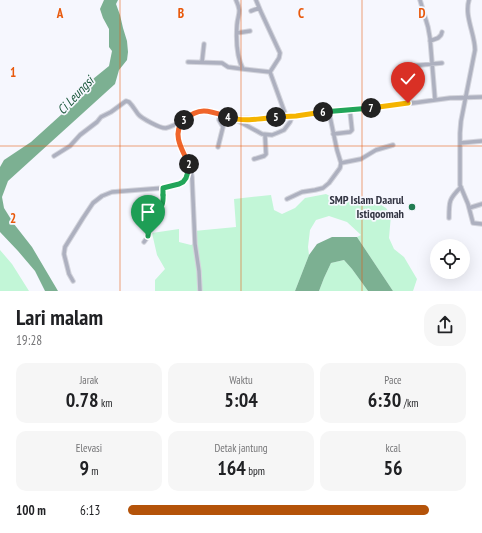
<!DOCTYPE html>
<html lang="id">
<head>
<meta charset="utf-8">
<style>
	body { margin:0; font-family:"PT Sans Narrow",sans-serif; background:#f6f6f6; color:#202124; height:100vh; display:flex; flex-direction:column; font-size:15px; white-space:nowrap }
	* { box-sizing:border-box; margin:0 }
	p { font-size:13px; color:#757577 }
	.icon { flex:none; width:22px; height:22px; fill:none; stroke:currentColor; stroke-width:2; stroke-linecap:round; stroke-linejoin:round }
	.map { position:relative; height:291px; overflow:hidden }
	.side { display:flex; flex-direction:column; background:#fff; flex:1 }
	.side>* { flex:none }
	.fabs { position:absolute; left:430px; top:239px; display:grid; gap:8px }
	.fabs a { display:grid; place-items:center; width:40px; height:40px; border-radius:50%; background:#fff; box-shadow:0 4px 16px #0002; font-size:20px }
	.pin { position:absolute; display:grid; place-items:center; width:34px; height:34px; color:#fff; margin:-41px -17px; border-radius:50% 50% 50% 0; rotate:-45deg; box-shadow:0 0 4px #0007 }
	.pin .icon { rotate:45deg }
	.km { position:absolute; width:20px; height:20px; margin:-10px; border-radius:50%; background:#222; color:#fff; font-size:11px; line-height:20px; text-align:center }
	.round { display:grid; place-items:center; flex:none; width:42px; height:42px; border-radius:16px; background:#f6f6f6 }
	.head { display:flex; align-items:center; justify-content:space-between; height:68px; padding:0 16px }
	h1 { font-size:22px; font-weight:700; line-height:30px }
	.figures { display:grid; grid-template-columns:repeat(3,1fr); gap:6px; height:68px; padding:4px 16px }
	.figures div { display:grid; align-content:center; border-radius:10px; background:#f6f6f6; text-align:center }
	.figures b { font-size:20px; font-weight:700 }
	.figures small { font-size:11px; font-weight:400 }
	.figures p { font-size:11px }
	ul { padding:0 16px; list-style:none; font-size:13px }
	li { display:grid; grid-template-columns:64px 48px 1fr; align-items:center; height:30px }
	li i { height:10px; border-radius:5px; background:#b45309 }
	.map>svg:first-child { display:block }
	.green { fill:#c2f6d7 }
	.water { fill:#7cb092 }
	.lines { fill:none; stroke-linecap:round; stroke-linejoin:round }
	.minor-casing { stroke:#d3d4dc; stroke-width:5.5 }
	.minor { stroke:#adb0bf; stroke-width:3.5 }
	.split-1-casing { stroke:#fff; stroke-width:8 }
	.split-2-casing { stroke:#fff; stroke-width:8 }
	.split-3-casing { stroke:#fff; stroke-width:8 }
	.split-4-casing { stroke:#fff; stroke-width:8 }
	.split-5-casing { stroke:#fff; stroke-width:8 }
	.split-6-casing { stroke:#fff; stroke-width:8 }
	.split-7-casing { stroke:#fff; stroke-width:8 }
	.split-8-casing { stroke:#fff; stroke-width:8 }
	.split-1 { stroke:#22a559; stroke-width:5 }
	.split-2 { stroke:#22a559; stroke-width:5 }
	.split-3 { stroke:#f0652b; stroke-width:5 }
	.split-4 { stroke:#f0652b; stroke-width:5 }
	.split-5 { stroke:#f5b400; stroke-width:5 }
	.split-6 { stroke:#f5b400; stroke-width:5 }
	.split-7 { stroke:#22a559; stroke-width:5 }
	.split-8 { stroke:#f5b400; stroke-width:5 }
	.grid { fill:none; stroke:#e8590c; stroke-width:1; stroke-opacity:0.55 }
	.poi-dot { fill:#217c52; stroke:#f6f7fe; stroke-width:1.5 }
	.labels { text-anchor:middle; stroke-width:3.5; stroke-linejoin:round; paint-order:stroke }
	.poi-label { font-size:12px; font-weight:bold; fill:#323442; stroke:#f6f7fe; text-anchor:end }
	.water-label { font-size:13px; font-style:italic; fill:#185639; stroke:#f6f7fe }
	.grid-label { font-size:13px; text-anchor:middle; font-weight:bold; fill:#e8590c; stroke:#f6f7fe; stroke-width:3.5; stroke-linejoin:round; paint-order:stroke }
</style>
</head>
<body>
<div class="map">
<svg width="482" height="291" viewBox="0 0 482 291">
	<rect width="100%" height="100%" fill="#f6f7fe"/>
	<path class="green" d="M326 194 334 198 363 204 376 202 386 208 391 215 389 238 394 249 404 257 417 279 413 291H393L357 237 361 235 347 222 329 216 316 220 310 230 308 247 309 255 295 291H155V280L165 269 157 255 152 233 179 229V242L191 245 193 244 194 231 236 227 234 199 271 195 274 210 282 214 295 208 305 198Z
		M0 250 12 264 29 291H0Z
		M344 260 352 269 368 291H319L324 278 331 263Z"/>
	<path class="water" d="M104 0H118L116 4 120 15 123 28 127 41 128 52 127 60 119 70 115 84 8 181 2 197 4 208 14 224 32 247 58 291H45L35 271 18 251 0 232V167L4 160 31 142 73 104 93 79 109 66 112 51 109 47V29L103 18 100 9Z
		M332 237H357L393 291H368L352 269 344 260 331 263 324 278 319 291H295L309 255 317 244Z"/>
	<g class="lines">
		<g class="minor-casing">
			<path id="minor" d="M236 0C242 13 238 13 237 25 236 40 236 56 243 69L270 72
				M256 0 261 12 280 53 279 58 270 72 286 116
				M420 0 428 27 430 38 435 99
				M469 0C464 16 475 34 475 50L461 121 460 133V185L468 204 473 223 482 224
				M251 11 259 8
				M237 33 250 31
				M430 41 438 38 441 35 442 32
				M188 62 222 63 228 67 243 69
				M202 62 204 44
				M410 66 442 63
				M233 118 264 119 280 117H292
				M333 134 350 132 352 130 350 111
				M460 143 482 141
				M218 147 223 127 219 120 220 114
				M54 156 70 146 80 135 97 122 101 117 111 112 126 101 129 102C133 106 135 110 138 114 141 118 161 129 166 128 171 127 175 124 180 123
				M254 159 264 156 266 154 265 135
				M341 163 361 159 376 150 393 145
				M287 199 302 192 315 190 323 188 329 183 340 168 341 163 337 150 329 112
				M469 208 482 204
				M449 218C449 201 449 199 461 187
				M144 242 149 235 150 217 160 208 163 204V188C169 186 181 186 185 179 187 176 188 170 189 166
				M73 281 69 274 64 254 65 247 83 218 93 203 102 196 112 192 163 188
				M200 291 199 271 195 244 192 177 190 165 178 137V131L180 123 188 116 198 111 208 110 233 118 262 134 272 135 277 133 284 130 290 122 292 117 329 112 376 108 450 98 482 97"/>
		</g>
		<use href="#minor" class="minor"/>
	</g>
	<g class="lines">
		<g class="split-1-casing">
			<path id="split-1" d="M148 236 150 217C158 207 164 210 163 195"/>
		</g>
		<g class="split-2-casing">
			<path id="split-2" d="M163 195V188L179 184 183 182 186 178 190 165 189 164"/>
		</g>
		<g class="split-3-casing">
			<path id="split-3" d="M184 120C171 133 182 150 189 164"/>
		</g>
		<g class="split-4-casing">
			<path id="split-4" d="M184 120C200 106 210 111 228 117"/>
		</g>
		<g class="split-5-casing">
			<path id="split-5" d="M228 117C243 122 260 119 276 117"/>
		</g>
		<g class="split-6-casing">
			<path id="split-6" d="M276 117 296 116 323 112"/>
		</g>
		<g class="split-7-casing">
			<path id="split-7" d="M323 112 371 108"/>
		</g>
		<g class="split-8-casing">
			<path id="split-8" d="M371 108 408 103"/>
		</g>
		<use href="#split-1" class="split-1"/>
		<use href="#split-2" class="split-2"/>
		<use href="#split-3" class="split-3"/>
		<use href="#split-4" class="split-4"/>
		<use href="#split-5" class="split-5"/>
		<use href="#split-6" class="split-6"/>
		<use href="#split-7" class="split-7"/>
		<use href="#split-8" class="split-8"/>
	</g>
	<path class="grid" d="M120 0V291M241 0V291M362 0V291M0 146H482"/>
	<circle class="poi-dot" cx="412" cy="207" r="4"/>
	<g class="labels">
		<g class="poi-label">
			<text x="404" y="204">SMP Islam Daarul<tspan x="404" dy="14">Istiqoomah</tspan></text>
		</g>
		<g class="water-label">
			<text transform="translate(75 95) rotate(-47)" y="5">Ci Leungsi</text>
		</g>
	</g>
	<g class="grid-label">
		<text x="60" y="18">A</text>
		<text x="181" y="18">B</text>
		<text x="301" y="18">C</text>
		<text x="422" y="18">D</text>
		<text x="13" y="77">1</text>
		<text x="13" y="223">2</text>
	</g>
</svg>
<div class="fabs">
<a><svg class="icon" aria-label="locate" viewBox="0 0 24 24"><circle cx="12" cy="12" r="6"/><path d="M12 2v4M12 18v4M2 12h4M18 12h4"/></svg></a>
</div>
<div class="pin" style="left:148px;top:236px;background:#1e9e55"><svg class="icon" aria-label="arrive" viewBox="0 0 24 24"><path d="M6 21V4h12l-3 4 3 4H6"/></svg></div>
<div class="pin" style="left:408px;top:103px;background:#d93025"><svg class="icon" aria-label="check" viewBox="0 0 24 24"><path d="M5 12l5 5 9-10"/></svg></div>
<b class="km" style="left:189px;top:164px">2</b>
<b class="km" style="left:184px;top:120px">3</b>
<b class="km" style="left:228px;top:117px">4</b>
<b class="km" style="left:276px;top:117px">5</b>
<b class="km" style="left:323px;top:112px">6</b>
<b class="km" style="left:371px;top:108px">7</b>
</div>
<section class="side">
<div class="head"><div><h1>Lari malam</h1><p>19:28</p></div><a class="round"><svg class="icon" aria-label="share" viewBox="0 0 24 24"><path d="M12 15V3M7 8l5-5 5 5M5 13v7h14v-7"/></svg></a></div>
<div class="figures">
<div><p>Jarak</p><b>0.78<small> km</small></b></div>
<div><p>Waktu</p><b>5:04</b></div>
<div><p>Pace</p><b>6:30<small> /km</small></b></div>
</div>
<div class="figures">
<div><p>Elevasi</p><b>9<small> m</small></b></div>
<div><p>Detak jantung</p><b>164<small> bpm</small></b></div>
<div><p>kcal</p><b>56</b></div>
</div>
<ul>
<li><b>100 m</b>6:13<i style="width:89%"></i></li>
</ul>
</section>
</body>
</html>
